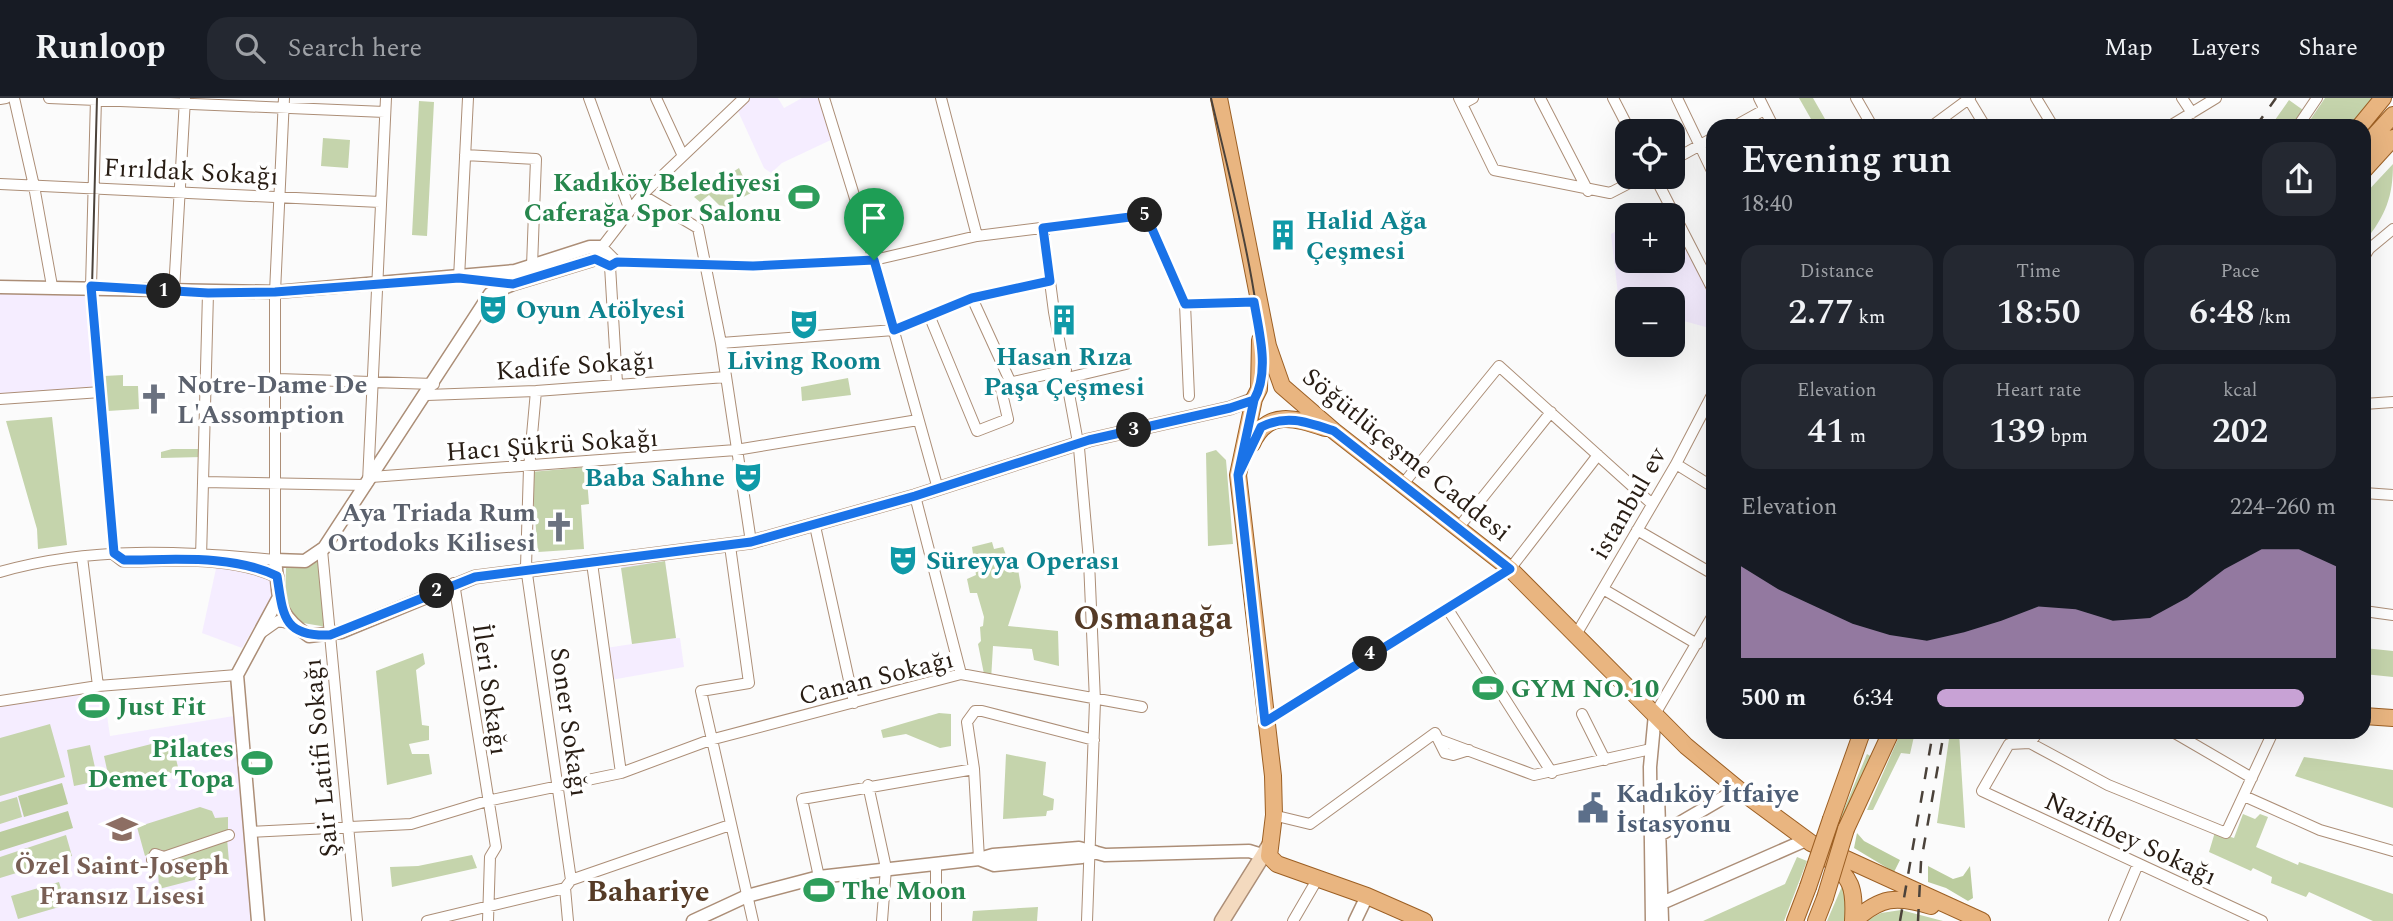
<!DOCTYPE html>
<html lang="en">
<head>
<meta charset="utf-8">
<style>
	body { margin:0; font-family:Spectral,serif; background:#242831; color:#f1f3f6; height:100vh; display:flex; flex-direction:column; font-size:26px; white-space:nowrap }
	* { box-sizing:border-box; margin:0 }
	p { font-size:23px; color:#9ea1a6 }
	.icon { flex:none; width:38px; height:38px; fill:none; stroke:currentColor; stroke-width:2; stroke-linecap:round; stroke-linejoin:round }
	.map { position:relative; flex:1; overflow:hidden }
	.drawer { position:absolute; left:1706px; top:21px; width:665px; height:620px; display:flex; flex-direction:column; background:#171b24; border-radius:21px; box-shadow:0 7px 28px #0002 }
	.drawer>* { flex:none }
	.tools { position:absolute; left:1615px; top:21px; display:grid; gap:14px }
	.tools a { display:grid; place-items:center; width:70px; height:70px; border-radius:14px; background:#171b24; box-shadow:0 7px 28px #0002; font-size:35px }
	.pin { position:absolute; display:grid; place-items:center; width:60px; height:60px; color:#fff; margin:-72px -30px; border-radius:50% 50% 50% 0; rotate:-45deg; box-shadow:0 0 7px #0007 }
	.pin .icon { rotate:45deg }
	.km { position:absolute; width:35px; height:35px; margin:-18px; border-radius:50%; background:#222; color:#fff; font-size:19px; line-height:35px; text-align:center }
	.round { display:grid; place-items:center; flex:none; width:74px; height:74px; border-radius:21px; background:#242831 }
	.headline { display:flex; align-items:center; justify-content:space-between; height:119px; padding:0 35px }
	h1 { font-size:38px; font-weight:600; line-height:52px }
	.stats { display:grid; grid-template-columns:repeat(3,1fr); gap:10px; height:119px; padding:7px 35px }
	.stats div { display:grid; align-content:center; border-radius:18px; background:#242831; text-align:center }
	.stats b { font-size:35px; font-weight:600 }
	.stats small { font-size:19px; font-weight:400 }
	.stats p { font-size:19px }
	.chart { height:196px; padding:14px 35px }
	.chart p { display:flex; justify-content:space-between }
	.chart svg { width:100%; height:126px; margin-top:7px; fill:#c8a2d5; opacity:.7 }
	ul { padding:0 35px; list-style:none; font-size:23px }
	li { display:grid; grid-template-columns:112px 84px 1fr; align-items:center; height:52px }
	li i { height:18px; border-radius:9px; background:#c8a2d5 }
	header { display:flex; align-items:center; gap:42px; box-sizing:border-box; height:98px; padding:0 35px; background:#171b24; border-bottom:2px solid #363941 }
	header strong { font-size:33px }
	nav { display:flex; gap:38px; margin-inline-start:auto; font-size:24px }
	.search { width:490px; height:63px; background:#242831; display:flex; align-items:center; gap:18px; box-sizing:border-box; padding:0 24px; border-radius:21px; color:#9ea1a6; font-size:26px }
	.map>svg:first-child { display:block }
	.education { fill:#f5edff }
	.green { fill:#c5d4ac }
	.forest { fill:#bbcc9e }
	.lines { fill:none; stroke-linecap:round; stroke-linejoin:round }
	.minor-casing { stroke:#ac8e77; stroke-width:12 }
	.tertiary-casing { stroke:#ac8e77; stroke-width:15 }
	.secondary-casing { stroke:#ac8e77; stroke-width:17 }
	.primary-casing { stroke:#9c5f23; stroke-width:18 }
	.minor { stroke:#fff; stroke-width:10 }
	.tertiary { stroke:#fff; stroke-width:12 }
	.secondary { stroke:#f4dabf; stroke-width:14 }
	.primary { stroke:#e9b580; stroke-width:16 }
	.tram { stroke:#4b423a; stroke-width:2 }
	.rail { stroke:#4b423a; stroke-width:2.5; stroke-dasharray:12 12; stroke-linecap:butt }
	.primary-bridge-casing { stroke:#9c5f23; stroke-width:18; stroke-linecap:butt }
	.primary-bridge { stroke:#e9b580; stroke-width:16 }
	.route-casing { stroke:#fff; stroke-width:14 }
	.route { stroke:#1a73e8; stroke-width:9 }
	.labels { text-anchor:middle; stroke-width:7; stroke-linejoin:round; paint-order:stroke }
	.street-label { font-size:26px; fill:#281d14; stroke:#fff }
	.leisure-label { font-size:26px; font-weight:bold; fill:#27864d; stroke:#fff; text-anchor:start }
	.culture-label { font-size:26px; font-weight:bold; fill:#0d838f; stroke:#fff; text-anchor:start }
	.worship-label { font-size:26px; font-weight:bold; fill:#5b616d; stroke:#fff; text-anchor:start }
	.service-label { font-size:26px; font-weight:bold; fill:#4e5e75; stroke:#fff; text-anchor:start }
	.education-label { font-size:26px; font-weight:bold; fill:#785e54; stroke:#fff }
	.quarter-label { font-size:30px; font-weight:bold; fill:#553b27; stroke:#fff }
	.district-label { font-size:33px; font-weight:bold; fill:#553b27; stroke:#fff }
</style>
</head>
<body>
<header>
<strong>Runloop</strong>
<div class="search"><svg class="icon" aria-label="search" viewBox="0 0 24 24"><circle cx="10" cy="10" r="6"/><path d="M15 15l6 6"/></svg>Search here</div>
<nav><a>Map</a><a>Layers</a><a>Share</a></nav>
</header>
<div class="map">
<svg width="2393" height="823" viewBox="0 0 2393 823">
	<rect width="100%" height="100%" fill="#fbfbfb"/>
	<path class="education" d="M748 0H778L784 10 802 0H822L835 40 782 65 771 75 764 70 737 11Z
		M1673 126 1713 202V231L1673 220V201H1628L1627 207 1619 205 1611 136 1627 127 1628 163H1673Z
		M89 192 97 288 0 298V193Z
		M665 462 676 540H680L684 569 611 582 606 550 632 546 621 467Z
		M217 466 271 479 273 497 242 550 202 535Z
		M103 590 110 638 234 618 255 823H0V606Z"/>
	<path class="green" d="M1799 0H1813L1829 28H1815Z
		M2325 0H2373L2351 28H2306Z
		M2289 2 2303 12 2293 28H2283L2275 22Z
		M419 3 434 4 427 138 412 137Z
		M323 40 350 42 348 70 321 68Z
		M2393 66C2393 98 2386 118 2364 144V97Z
		M739 70 751 95 722 110 709 97 700 104 694 99Z
		M123 277V288H138L139 311 108 313 104 278Z
		M848 280 851 297 802 303 801 289Z
		M52 319 67 447 38 451 37 431 6 323Z
		M172 351H202V359L161 360V354Z
		M1216 352 1226 362 1233 446 1208 448 1206 355Z
		M586 369 589 406 581 407 584 451 538 454 531 374Z
		M992 444 994 451 1003 449 1006 457 1017 465 1021 489 1008 528 1058 533 1059 568 1034 562 1032 551 993 548 991 582 984 576 978 546 981 543 980 529 983 528 984 519 977 495H970L967 481 976 477 972 449Z
		M315 461 319 464 327 529 297 524 285 509 286 469H297Z
		M665 463 676 540 632 546 621 470Z
		M2364 550 2393 553V579L2364 576Z
		M423 555 425 566 416 572 422 627 429 628V642L409 646 412 656H429L432 676 387 687 376 573Z
		M939 615 951 616V648L940 650 906 636 883 640 881 632Z
		M50 626 65 679 0 698V640Z
		M1901 634H1915L1910 656 1901 655 1873 712H1867Z
		M1950 634H1959L1965 730 1937 725Z
		M171 641 179 673 111 690 104 658Z
		M90 647 98 683 74 688 67 652Z
		M1006 656 1046 664 1043 697 1054 701 1053 712 1047 713 1046 718 1003 721Z
		M1867 656 1872 659 1842 725 1839 723Z
		M2304 659 2393 672V710L2295 678Z
		M17 699 22 719 0 726V704Z
		M200 709 212 713 215 720 228 719V735L171 754 158 751 145 758 137 729Z
		M2243 716 2255 721 2260 716 2268 719 2256 749 2298 767 2299 764 2393 796V823H2373L2309 794 2306 799 2271 785 2272 779 2253 770 2251 773 2209 754 2215 734 2234 740Z
		M66 737 72 758 0 780V759Z
		M227 740 230 776H217L159 791 158 771 174 759Z
		M472 757 477 770 392 789 390 769 418 768Z
		M1797 759 1807 763 1784 823H1703L1785 786Z
		M59 784 66 807 18 821 11 798Z
		M1843 786 1846 789V823H1827Z
		M1038 809 1037 823H972L973 813Z
		M1901 812 1943 823H1865L1881 815Z"/>
	<path class="forest" d="M62 685 68 706 24 719 18 698Z
		M68 713 73 730 0 753V734Z
		M1857 735 1864 743 1900 762 1894 774 1854 750Z
		M1928 768 1953 781 1963 778 1970 768 1973 800 1968 803 1946 790 1928 784Z"/>
	<g class="lines">
		<g class="minor-casing">
			<path id="minor" d="M14 0 34 88 52 188
				M49 0 385 14
				M96 0 91 189 114 455
				M589 0 629 110
				M656 0 682 56
				M744 0 642 97 602 149 617 164 753 168 874 162 977 138 1146 117 1185 206 1189 298
				M824 0 874 162 938 391
				M941 0 977 138
				M1459 0 1494 72 1610 95 1641 79
				M1540 0 1588 93
				M1613 0 1630 33
				M1677 0 1713 75
				M1759 0 1773 28
				M1856 0 1872 28
				M1968 0 1985 28
				M2036 0 2053 28
				M2182 0 2192 15
				M0 1 6 0
				M1462 6 1473 0
				M1735 28 1764 12
				M1932 28 1970 0
				M2170 28 2216 0
				M2298 28 2317 0
				M465 57 536 61 532 168
				M1673 62 1713 40
				M1655 79 1713 192
				M0 86 380 104
				M642 97 698 130 721 245 751 444
				M1043 130 1054 214 1079 350 1089 463 1095 603 1087 823
				M2364 159 2369 151 2393 131
				M617 164 610 168 617 285
				M459 180 468 0
				M174 193 185 1
				M972 200 1010 283
				M1185 206 1254 204
				M929 217 977 333 1008 321 1000 287 1066 272
				M721 245 894 232 972 200 1050 183
				M1067 280 1126 266
				M277 281 434 286
				M536 293 529 370 526 469 571 782
				M427 297 536 293 726 279
				M0 301 101 294
				M2364 306 2393 304
				M1676 366 1713 389
				M371 379 736 352 918 322
				M203 384 366 387
				M368 384 386 0
				M1403 386 1499 268 1652 406
				M2364 395 2393 397
				M915 398 961 576
				M815 428 854 605
				M1459 429 1551 314
				M1637 432 1713 476
				M730 448 749 585 701 593 753 823
				M322 452 357 823
				M82 459 98 588
				M201 460 208 195
				M592 465 621 675
				M0 474C90 448 183 453 275 462V194L284 0
				M454 485 496 749 490 759 488 823
				M1603 491 1697 546
				M1447 510 1552 675
				M2364 513 2393 517
				M261 535 278 523 291 526
				M1577 535 1676 366 1713 295
				M0 603 98 588 237 577
				M1582 616 1605 662
				M1655 616 1713 517
				M1265 624 1510 471 1598 357
				M2173 634 2252 680
				M1440 642 1534 677 1651 651
				M2030 645 2038 634
				M868 687 886 770 882 823
				M2244 698 2320 732 2393 753
				M1281 719 1310 726 1435 635 1445 655 1453 657 1469 652
				M251 734 411 726 487 703 621 675 710 642 961 576 1142 609
				M979 761 974 671 967 624 975 613H982L1094 642
				M156 768 152 762 155 756 164 759 229 737
				M819 779 802 701 974 671
				M565 790 568 823
				M427 823 565 790 571 782 730 727
				M936 823V766
				M1293 823 1318 780
				M2114 823 2138 766
				M2262 823 1982 693 2009 646 2030 645 2108 687 2226 735 2273 634"/>
		</g>
		<g class="tertiary-casing">
			<path id="tertiary" d="M513 186 490 196 324 450 305 463 275 462C280 501 274 515 309 538L341 534 475 479 751 444 915 398 1089 342 1230 310 1254 301
				M0 189 275 194 515 173 590 149H602L595 161 513 186 466 179
				M114 455 123 462C173 462 232 456 277 478
				M1658 697 1662 823
				M1656 739 1738 691
				M979 761 994 767 1082 759 1095 754
				M1662 805 1806 742
				M258 823 237 577 279 499
				M693 823 747 798 819 779 979 761 993 757 1079 750 1105 757 1249 753 1262 757
				M1355 823 1367 798
				M1652 823 1650 669 1655 616"/>
		</g>
		<g class="secondary-casing">
			<path id="secondary" d="M1222 823 1270 746"/>
		</g>
		<g class="primary-casing">
			<path id="primary" d="M1219 0 1268 248 1282 288 1334 333 1510 471 1686 648 1738 691 1811 745 1982 823
				M2360 28 2383 0
				M2364 49 2393 17
				M2364 72 2393 40
				M1260 242 1259 291 1254 301 1238 377 1273 678 1274 717 1269 758 1277 766 1367 798 1424 823
				M1252 346C1267 311 1295 320 1325 330
				M2364 618 2393 620
				M1831 721 1862 634
				M1846 731 1891 634
				M1826 759C1852 781 1855 789 1853 823
				M1795 823 1808 789
				M1816 823 1825 800
				M1854 823C1880 799 1896 797 1931 808"/>
		</g>
		<use href="#minor" class="minor"/>
		<use href="#tertiary" class="tertiary"/>
		<use href="#secondary" class="secondary"/>
		<use href="#primary" class="primary"/>
		<path class="tram" d="M97 0 92 189 114 452 125 461C156 461 253 456 275 477 281 512 275 519 309 540L343 536 475 480 751 446 816 431 1090 343 1256 303C1279 259 1224 57 1211 0"/>
		<path class="rail" d="M2256 28 2276 0
			M1900 823 1933 634
			M1918 823 1921 764 1944 634"/>
		<g class="primary-bridge-casing">
			<path id="primary-bridge" d="M1808 789 1831 721
				M1825 800 1846 731"/>
		</g>
		<use href="#primary-bridge" class="primary-bridge"/>
	</g>
	<g class="lines">
		<g class="route-casing">
			<path id="route" d="M874 162 753 168 617 164 610 168 595 161 513 186 459 180 275 194 208 195 91 188 114 455 124 462C173 462 232 456 277 478 283 516 282 539 330 537L475 479 751 444 915 398 1089 342 1230 310 1254 302 1238 377 1261 329C1287 316 1307 324 1334 333L1510 471 1265 624 1238 377 1254 302C1270 274 1259 233 1254 204L1185 206 1146 117 1043 130 1050 183 972 200 894 232 874 162"/>
		</g>
		<use href="#route" class="route"/>
	</g>
	<defs>
		<g id="stadium-bare" transform="scale(2.415)"><path d="M0-5a6.5 5 0 1 0 0 10a6.5 5 0 1 0 0-10ZM-3.5-1.8h7v3.6h-7Z" fill="#2e9e5b" stroke="#fff" stroke-width="2.5" paint-order="stroke"/></g>
		<g id="building-bare" transform="scale(2.415)"><path d="M-4-6H4V6H1V3H-1V6H-4ZM-2.5-4.3h1.7v1.8h-1.7ZM.8-4.3h1.7v1.8H.8ZM-2.5-1h1.7V.8h-1.7ZM.8-1h1.7V.8H.8Z" fill="#0f9aa8" stroke="#fff" stroke-width="2.5" paint-order="stroke"/></g>
		<g id="theatre-bare" transform="scale(2.415)"><path d="M-5-5.5Q0-4 5-5.5V0Q5 5 0 6Q-5 5-5 0ZM-3.3-2.5H-1v1.5H-3.3ZM1-2.5H3.3v1.5H1ZM-2.8 1Q0 5.5 2.8 1Z" fill="#0f9aa8" stroke="#fff" stroke-width="2.5" paint-order="stroke"/></g>
		<g id="church-bare" transform="scale(2.415)"><path d="M-1.2-6h2.4v3.5h3.3v2.4h-3.3V6h-2.4V-.1h-3.3v-2.4h3.3Z" fill="#6b7280" stroke="#fff" stroke-width="2.5" paint-order="stroke"/></g>
		<g id="civic-bare" transform="scale(2.415)"><path d="M-.6-6.5H3V-4.5H.6V-3L4-1V1h2V6H-6V1h2V-1L-.6-3ZM-1.2 2.5V6h2.4V2.5Z" fill="#5c6f8a" stroke="#fff" stroke-width="2.5" paint-order="stroke"/></g>
		<g id="school-bare" transform="scale(2.415)"><path d="M0-5L7-2L0 1L-7-2ZM-4 1L0 2.5L4 1V4Q0 6-4 4Z" fill="#8d6e63" stroke="#fff" stroke-width="2.5" paint-order="stroke"/></g>
	</defs>
	<g fill-rule="evenodd">
		<use href="#stadium-bare" x="804" y="99"/>
		<use href="#building-bare" x="1283" y="137"/>
		<use href="#theatre-bare" x="493" y="211"/>
		<use href="#building-bare" x="1064" y="222"/>
		<use href="#theatre-bare" x="804" y="226"/>
		<use href="#church-bare" x="154" y="301"/>
		<use href="#theatre-bare" x="748" y="379"/>
		<use href="#church-bare" x="559" y="429"/>
		<use href="#theatre-bare" x="903" y="462"/>
		<use href="#stadium-bare" x="1488" y="590"/>
		<use href="#stadium-bare" x="94" y="608"/>
		<use href="#stadium-bare" x="257" y="665"/>
		<use href="#civic-bare" x="1593" y="710"/>
		<use href="#school-bare" x="122" y="731"/>
		<use href="#stadium-bare" x="819" y="792"/>
	</g>
	<g class="labels">
		<g class="street-label">
			<text transform="translate(191 73) rotate(3)" y="9">Fırıldak Sokağı</text>
			<text transform="translate(575 267) rotate(-4)" y="9">Kadife Sokağı</text>
			<text transform="translate(552 346) rotate(-4)" y="9">Hacı Şükrü Sokağı</text>
			<text transform="translate(1407 356) rotate(39)" y="9">Söğütlüçeşme Caddesi</text>
			<text transform="translate(1628 405) rotate(-60)" y="9">istanbul ev</text>
			<text transform="translate(876 579) rotate(-14)" y="9">Canan Sokağı</text>
			<text transform="translate(491 591) rotate(82)" y="9">İleri Sokağı</text>
			<text transform="translate(570 624) rotate(82)" y="9">Soner Sokağı</text>
			<text transform="translate(320 660) rotate(-95)" y="9">Şair Latifi Sokağı</text>
			<text transform="translate(2131 740) rotate(25)" y="9">Nazifbey Sokağı</text>
		</g>
		<g class="leisure-label">
			<text x="781" y="93" text-anchor="end">Kadıköy Belediyesi<tspan x="781" dy="30">Caferağa Spor Salonu</tspan></text>
			<text x="1511" y="599">GYM NO.10</text>
			<text x="117" y="617">Just Fit</text>
			<text x="234" y="659" text-anchor="end">Pilates<tspan x="234" dy="30">Demet Topa</tspan></text>
			<text x="842" y="801">The Moon</text>
		</g>
		<g class="culture-label">
			<text x="1306" y="131">Halid Ağa<tspan x="1306" dy="30">Çeşmesi</tspan></text>
			<text x="516" y="220">Oyun Atölyesi</text>
			<text x="1064" y="267" text-anchor="middle">Hasan Rıza<tspan x="1064" dy="30">Paşa Çeşmesi</tspan></text>
			<text x="804" y="271" text-anchor="middle">Living Room</text>
			<text x="725" y="388" text-anchor="end">Baba Sahne</text>
			<text x="926" y="471">Süreyya Operası</text>
		</g>
		<g class="worship-label">
			<text x="177" y="295">Notre-Dame De<tspan x="177" dy="30">L'Assomption</tspan></text>
			<text x="536" y="423" text-anchor="end">Aya Triada Rum<tspan x="536" dy="30">Ortodoks Kilisesi</tspan></text>
		</g>
		<g class="service-label">
			<text x="1616" y="704">Kadıköy İtfaiye<tspan x="1616" dy="30">İstasyonu</tspan></text>
		</g>
		<g class="education-label">
			<text x="122" y="776">Özel Saint-Joseph<tspan x="122" dy="30">Fransız Lisesi</tspan></text>
		</g>
		<g class="quarter-label">
			<text x="648" y="803">Bahariye</text>
		</g>
		<g class="district-label">
			<text x="1153" y="531">Osmanağa</text>
		</g>
	</g>
</svg>
<div class="tools">
<a><svg class="icon" aria-label="locate" viewBox="0 0 24 24"><circle cx="12" cy="12" r="6"/><path d="M12 2v4M12 18v4M2 12h4M18 12h4"/></svg></a>
<a>+</a>
<a>−</a>
</div>
<div class="pin" style="left:874px;top:162px;background:#1e9e55"><svg class="icon" aria-label="arrive" viewBox="0 0 24 24"><path d="M6 21V4h12l-3 4 3 4H6"/></svg></div>
<b class="km" style="left:164px;top:193px">1</b>
<b class="km" style="left:437px;top:493px">2</b>
<b class="km" style="left:1134px;top:332px">3</b>
<b class="km" style="left:1370px;top:556px">4</b>
<b class="km" style="left:1145px;top:117px">5</b>
<section class="drawer">
<div class="headline"><div><h1>Evening run</h1><p>18:40</p></div><a class="round"><svg class="icon" aria-label="share" viewBox="0 0 24 24"><path d="M12 15V3M7 8l5-5 5 5M5 13v7h14v-7"/></svg></a></div>
<div class="stats">
<div><p>Distance</p><b>2.77<small> km</small></b></div>
<div><p>Time</p><b>18:50</b></div>
<div><p>Pace</p><b>6:48<small> /km</small></b></div>
</div>
<div class="stats">
<div><p>Elevation</p><b>41<small> m</small></b></div>
<div><p>Heart rate</p><b>139<small> bpm</small></b></div>
<div><p>kcal</p><b>202</b></div>
</div>
<div class="chart"><p><span>Elevation</span>224–260 m</p>
<svg viewBox="0 0 160 44" preserveAspectRatio="none"><path d="M0 44V12L10 20L20 26L30 32L40 36L50 38L60 35L70 31L80 26L90 27L100 31L110 30L120 23L130 13L140 6L150 6L160 12V44z"/></svg>
</div>
<ul>
<li><b>500 m</b>6:34<i style="width:92%"></i></li>
</ul>
</section>
</div>
</body>
</html>
